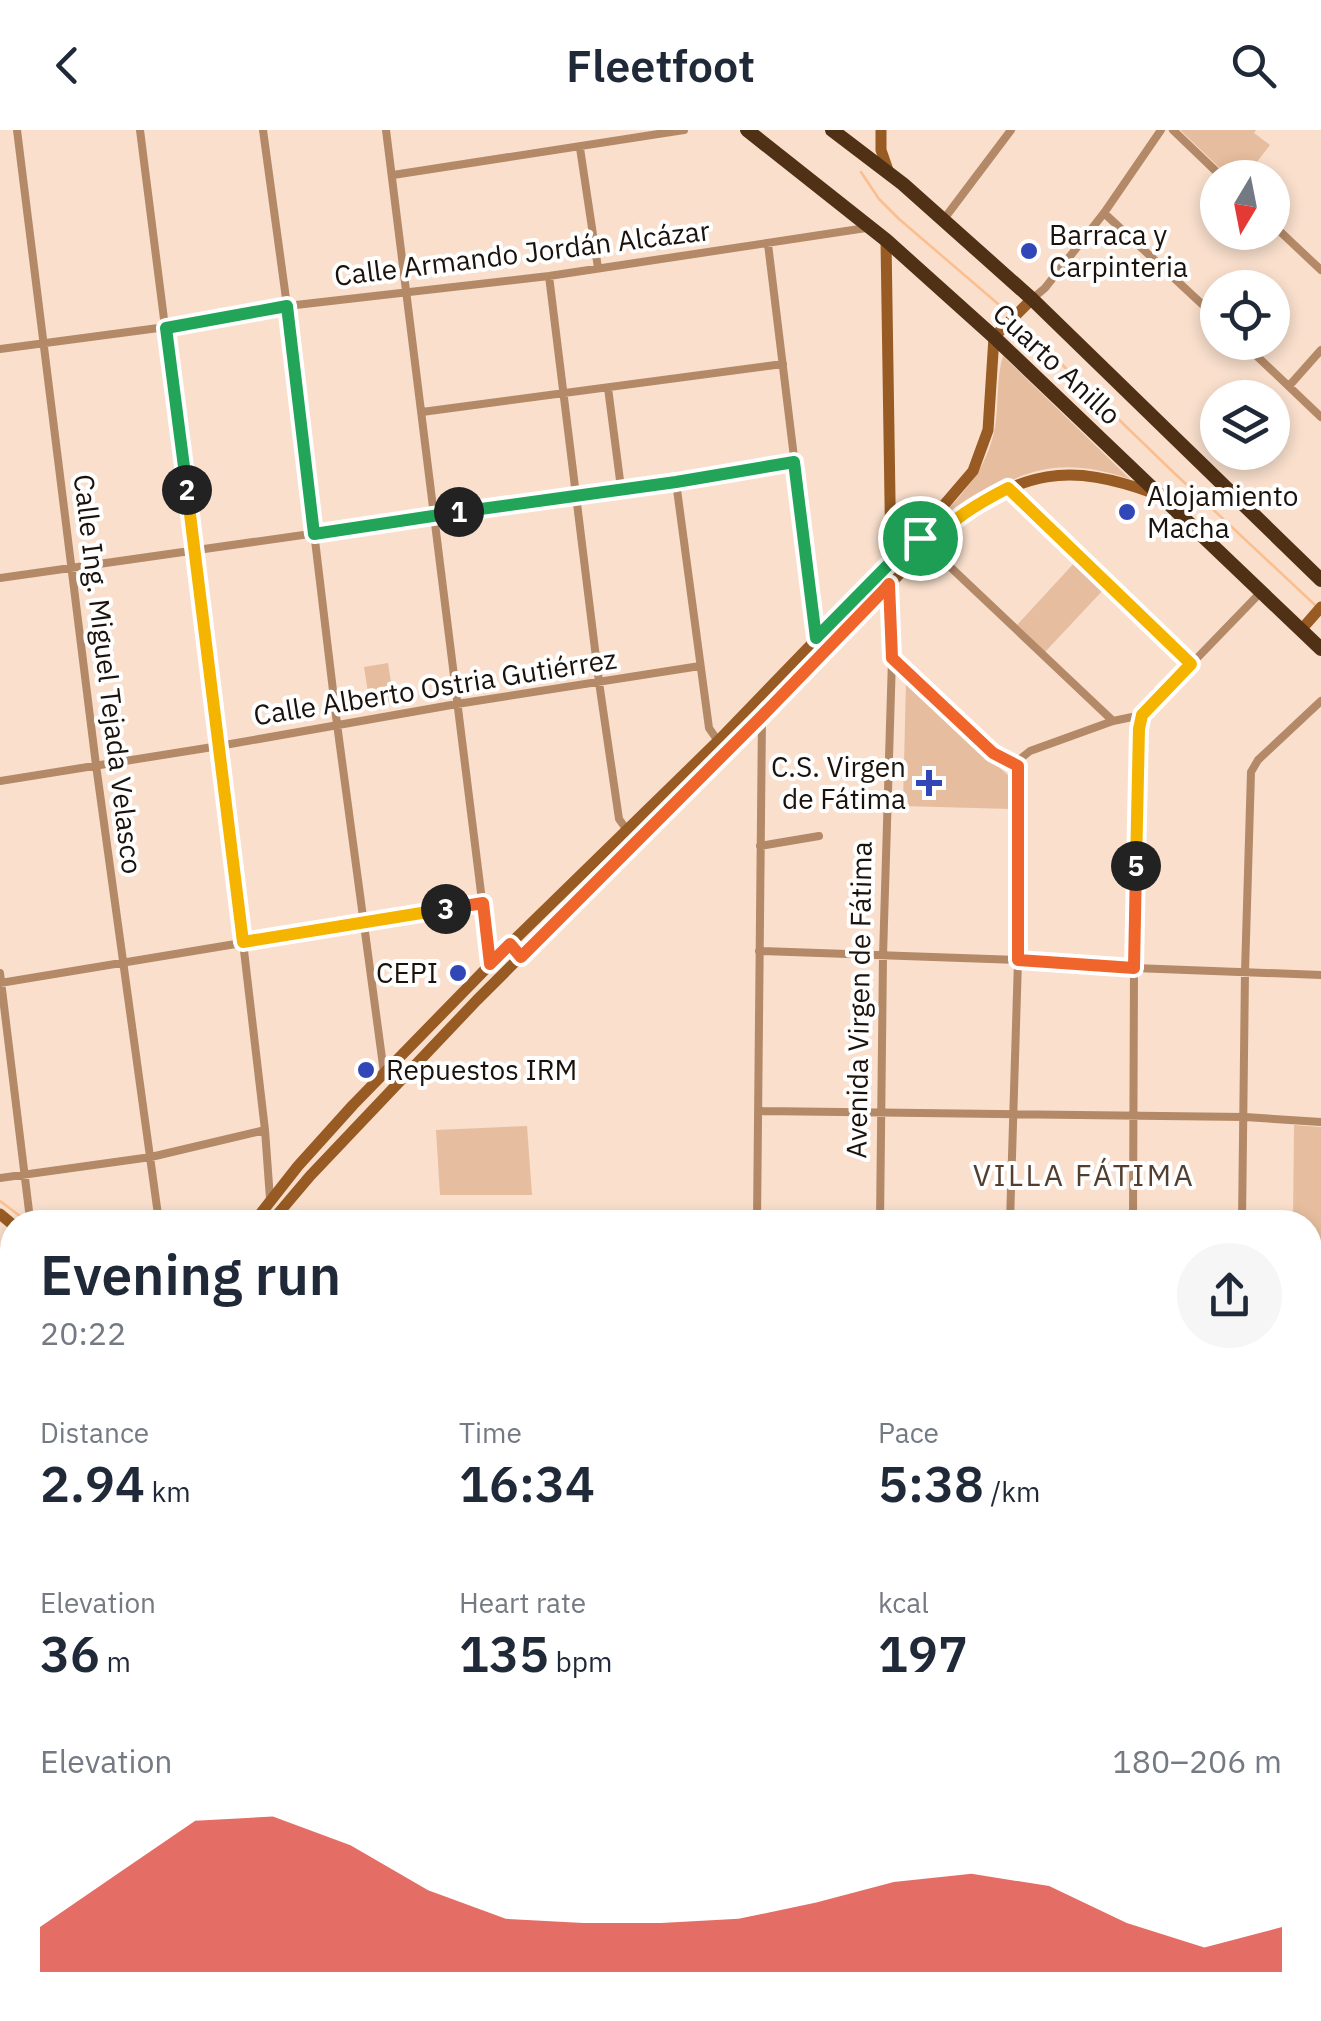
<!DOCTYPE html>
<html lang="en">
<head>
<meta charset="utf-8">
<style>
	body { margin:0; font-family:"IBM Plex Sans",sans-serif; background:#f6f6f7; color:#1f2937; height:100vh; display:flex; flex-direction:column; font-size:38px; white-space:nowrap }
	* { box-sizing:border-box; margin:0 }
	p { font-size:32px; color:#747a83 }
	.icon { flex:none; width:55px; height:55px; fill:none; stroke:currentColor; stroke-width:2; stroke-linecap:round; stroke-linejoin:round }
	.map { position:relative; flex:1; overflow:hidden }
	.sheet { position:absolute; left:0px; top:1080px; width:1322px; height:812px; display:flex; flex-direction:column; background:#fff; border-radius:40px 40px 0 0; box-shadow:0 5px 15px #0003 }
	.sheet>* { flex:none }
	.needle { width:65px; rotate:190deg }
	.controls { position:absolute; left:1200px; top:30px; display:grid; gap:20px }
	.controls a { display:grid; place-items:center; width:90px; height:90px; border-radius:50%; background:#fff; box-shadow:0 5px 15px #0003; font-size:50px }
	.pin { position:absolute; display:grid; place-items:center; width:85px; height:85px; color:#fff; margin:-42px; border:5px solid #fff; border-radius:50%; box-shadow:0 2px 10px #0007 }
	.km { position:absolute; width:50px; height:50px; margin:-25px; border-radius:50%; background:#222; color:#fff; font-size:28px; line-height:50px; text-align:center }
	.round { display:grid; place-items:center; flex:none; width:105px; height:105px; border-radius:52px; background:#f6f6f7 }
	.summary { display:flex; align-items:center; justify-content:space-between; height:170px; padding:0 40px }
	h1 { font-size:55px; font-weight:600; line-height:75px }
	.metrics { display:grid; grid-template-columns:repeat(3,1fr); gap:15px; height:170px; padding:10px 40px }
	.metrics div { display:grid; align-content:center }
	.metrics b { font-size:50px; font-weight:600 }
	.metrics small { font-size:28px; font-weight:400 }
	.metrics p { font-size:28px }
	.chart { height:280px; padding:20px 40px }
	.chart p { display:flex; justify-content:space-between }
	.chart svg { width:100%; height:180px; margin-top:10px; fill:#d93025; opacity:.7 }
	header { display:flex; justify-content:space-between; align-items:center; height:130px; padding:0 40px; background:#fff; font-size:45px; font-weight:600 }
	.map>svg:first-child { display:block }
	.built { fill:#f3d3ba }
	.green { fill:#e6bd9e }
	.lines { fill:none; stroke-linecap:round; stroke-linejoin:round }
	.stream { stroke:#fbbe8e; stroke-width:2.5 }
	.street { stroke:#b38967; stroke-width:8 }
	.secondary { stroke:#975b23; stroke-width:11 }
	.primary { stroke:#70451f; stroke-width:12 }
	.highway { stroke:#513115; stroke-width:14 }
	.split-1-casing { stroke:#fff; stroke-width:20 }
	.split-2-casing { stroke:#fff; stroke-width:20 }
	.split-3-casing { stroke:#fff; stroke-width:20 }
	.split-4-casing { stroke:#fff; stroke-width:20 }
	.split-5-casing { stroke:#fff; stroke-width:20 }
	.split-6-casing { stroke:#fff; stroke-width:20 }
	.split-1 { stroke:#22a559; stroke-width:12 }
	.split-2 { stroke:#22a559; stroke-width:12 }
	.split-3 { stroke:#f5b400; stroke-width:12 }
	.split-4 { stroke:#f0652b; stroke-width:12 }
	.split-5 { stroke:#f0652b; stroke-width:12 }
	.split-6 { stroke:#f5b400; stroke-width:12 }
	.poi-dot { fill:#3147b8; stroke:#fff; stroke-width:4 }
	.labels { text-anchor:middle; stroke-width:8; stroke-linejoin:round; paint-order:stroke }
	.poi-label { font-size:28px; fill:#1a120b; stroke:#fff; text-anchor:start }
	.street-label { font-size:28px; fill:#1a120b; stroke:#fff }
	.neighbourhood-label { font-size:30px; letter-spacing:2.5px; fill:#543f2f; stroke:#fff }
</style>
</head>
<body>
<header><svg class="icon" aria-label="back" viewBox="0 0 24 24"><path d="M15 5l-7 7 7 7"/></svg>Fleetfoot<svg class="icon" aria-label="search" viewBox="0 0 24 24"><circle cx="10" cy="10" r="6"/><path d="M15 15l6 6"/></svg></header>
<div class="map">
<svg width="1321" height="1891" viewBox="0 0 1321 1891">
	<rect width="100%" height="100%" fill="#f9dfcc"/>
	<path class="built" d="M1225 1880H1285L1292 1891H1209Z"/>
	<path class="green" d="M1180 0H1256L1254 3 1270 15 1246 46 1230 34 1224 42Z
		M1003 226 1130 349C1035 317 1001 355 929 405L920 408C953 373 986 347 995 297 999 273 996 249 1003 226Z
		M1076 431 1105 458 1045 522 1017 495Z
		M388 533 394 572 370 575 364 537Z
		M906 552 1011 648V679L903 676Z
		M1294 995 1321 997V1146L1310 1145V1092H1293Z
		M527 996 532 1065H440L436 1000Z"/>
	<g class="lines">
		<path class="stream" d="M861 42 879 69 899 89 1011 185
			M1017 191 1171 340 1315 475
			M0 1071 28 1092
			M647 1880 655 1891"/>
		<path class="street" d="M17 0 96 635 159 1092
			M140 0 243 812 265 1000 270 1069
			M263 0 287 176 337 594 384 943
			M386 0 490 835
			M1173 0 1223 48
			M580 18 598 138
			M393 45 684 0
			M1104 83 1218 189
			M944 89 1011 0
			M1272 94 1321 140
			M768 114 816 508
			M549 146 599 552 619 689 627 700
			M1032 169 1045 158 1104 83 1161 0
			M1242 212 1321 287
			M0 219 166 197 287 176 549 146 866 98
			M1289 256 1321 220
			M608 258 621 358
			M422 282 783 234
			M676 352 709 598 718 611
			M1008 358 1191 534
			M927 415 1113 591
			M0 448 676 352 794 331
			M892 529 993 623 1018 636
			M754 574 762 586 757 1092
			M1142 585 1261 462
			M0 651 219 616 457 574 700 536
			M760 716 819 706
			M759 821 1018 830 1134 838 1321 845
			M0 843 29 1081
			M0 853 483 773
			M758 981 1245 987 1321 992
			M0 1048 151 1027 265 1000
			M880 1092 883 826 892 529 889 455
			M1010 1092 1018 830V636L1020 629 1030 621 1113 591 1142 585
			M1133 1092 1134 838 1139 599 1142 585
			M1242 1092 1245 842 1251 642 1258 630 1321 571
			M1310 1151 1321 1152
			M0 1247 12 1245
			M2 1451 3 1548
			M1310 1478 1321 1473
			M1310 1532 1321 1549
			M1310 1689 1321 1704
			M0 1695 12 1689
			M0 1701 12 1720
			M0 1862 12 1855
			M116 1880 123 1891
			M469 1880 475 1891
			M933 1880 937 1891
			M1086 1880 1093 1891
			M553 1891 570 1880
			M852 1891 870 1880
			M1310 1891 1321 1884"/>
		<path class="secondary" d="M881 0V20L889 43
			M886 110 891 435
			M1301 500 1321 477
			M0 1084 12 1094
			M254 1092 298 1036 353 975 510 814 718 611 891 432 920 408 932 389 973 341 988 300 994 207 1032 169
			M271 1092 310 1046 477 870 762 586 947 395C1025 341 1066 331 1156 364
			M0 1388 12 1399
			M1310 1396 1321 1390
			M0 1409 12 1421
			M362 1880 368 1891
			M379 1880 385 1891
			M635 1880 643 1891
			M287 1891 310 1880"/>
		<path class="primary" d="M1310 1777 1321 1770
			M1310 1814 1321 1807
			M1125 1891 1143 1880
			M1187 1891 1204 1880"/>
		<path class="highway" d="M747 0 886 110 994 207 1321 519
			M832 0 903 54 1032 169 1321 450"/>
	</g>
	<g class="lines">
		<g class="split-1-casing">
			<path id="split-1" d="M459 382 676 352 794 332 816 508 891 432 920 408"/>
		</g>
		<g class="split-2-casing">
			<path id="split-2" d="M187 360 166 198 287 176 314 404 459 382"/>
		</g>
		<g class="split-3-casing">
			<path id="split-3" d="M187 360 243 812 446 779"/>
		</g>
		<g class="split-4-casing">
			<path id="split-4" d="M446 779 483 773 490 834 510 814 521 827 762 586 884 460"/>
		</g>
		<g class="split-5-casing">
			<path id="split-5" d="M884 460 889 454 892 528 993 623 1018 636V830L1134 838 1136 736"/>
		</g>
		<g class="split-6-casing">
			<path id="split-6" d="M920 408 928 416C950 390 977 374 1008 358L1191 534 1142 585 1139 599 1136 736"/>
		</g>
		<use href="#split-1" class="split-1"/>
		<use href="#split-2" class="split-2"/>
		<use href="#split-3" class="split-3"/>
		<use href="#split-4" class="split-4"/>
		<use href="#split-5" class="split-5"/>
		<use href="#split-6" class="split-6"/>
	</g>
	<g class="poi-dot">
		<circle cx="1029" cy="121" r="10"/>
		<circle cx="1127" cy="382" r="10"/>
		<path d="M924 638h10v10h10v10h-10v10h-10v-10h-10v-10h10z"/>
		<circle cx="458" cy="843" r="10"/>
		<circle cx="366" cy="940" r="10"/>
	</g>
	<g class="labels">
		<g class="poi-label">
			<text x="1049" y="115">Barraca y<tspan x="1049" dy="32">Carpinteria</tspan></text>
			<text x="1147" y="376">Alojamiento<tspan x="1147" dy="32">Macha</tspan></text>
			<text x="906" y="647" text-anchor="end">C.S. Virgen<tspan x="906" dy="32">de Fátima</tspan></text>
			<text x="438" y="853" text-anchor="end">CEPI</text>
			<text x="386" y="950">Repuestos IRM</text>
		</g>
		<g class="street-label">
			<text transform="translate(522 123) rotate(-7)" y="10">Calle Armando Jordán Alcázar</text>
			<text transform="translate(1057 234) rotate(43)" y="10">Cuarto Anillo</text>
			<text transform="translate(108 544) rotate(83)" y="10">Calle Ing. Miguel Tejada Velasco</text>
			<text transform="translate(435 557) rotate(-9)" y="10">Calle Alberto Ostria Gutiérrez</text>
			<text transform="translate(859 870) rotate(-89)" y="10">Avenida Virgen de Fátima</text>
		</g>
		<g class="neighbourhood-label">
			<text x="1084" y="1056">VILLA FÁTIMA</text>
		</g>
	</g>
</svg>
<div class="controls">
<a><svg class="needle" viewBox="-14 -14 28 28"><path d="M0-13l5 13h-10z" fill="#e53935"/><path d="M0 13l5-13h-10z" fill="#747a83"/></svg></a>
<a><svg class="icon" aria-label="locate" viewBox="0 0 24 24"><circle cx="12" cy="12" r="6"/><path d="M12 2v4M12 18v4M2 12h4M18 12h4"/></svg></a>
<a><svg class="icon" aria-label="layers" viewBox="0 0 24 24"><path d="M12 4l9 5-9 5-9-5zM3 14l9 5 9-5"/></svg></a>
</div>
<div class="pin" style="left:920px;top:408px;background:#1e9e55"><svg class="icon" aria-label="arrive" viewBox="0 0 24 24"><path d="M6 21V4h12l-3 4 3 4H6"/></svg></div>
<b class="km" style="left:459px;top:382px">1</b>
<b class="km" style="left:187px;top:360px">2</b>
<b class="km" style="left:446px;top:779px">3</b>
<b class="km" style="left:1136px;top:736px">5</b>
<section class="sheet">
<div class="summary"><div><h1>Evening run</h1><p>20:22</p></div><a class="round"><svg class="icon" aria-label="share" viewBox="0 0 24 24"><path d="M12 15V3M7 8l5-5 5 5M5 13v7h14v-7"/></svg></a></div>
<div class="metrics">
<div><p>Distance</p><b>2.94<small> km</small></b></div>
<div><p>Time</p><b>16:34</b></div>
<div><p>Pace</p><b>5:38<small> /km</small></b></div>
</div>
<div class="metrics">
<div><p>Elevation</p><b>36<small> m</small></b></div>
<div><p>Heart rate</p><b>135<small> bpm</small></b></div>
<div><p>kcal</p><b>197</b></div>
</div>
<div class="chart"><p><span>Elevation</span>180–206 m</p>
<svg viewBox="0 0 160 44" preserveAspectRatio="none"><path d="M0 44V33L10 20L20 7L30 6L40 13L50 24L60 31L70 32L80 32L90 31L100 27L110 22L120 20L130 23L140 32L150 38L160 33V44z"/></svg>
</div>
</section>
</div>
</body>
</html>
